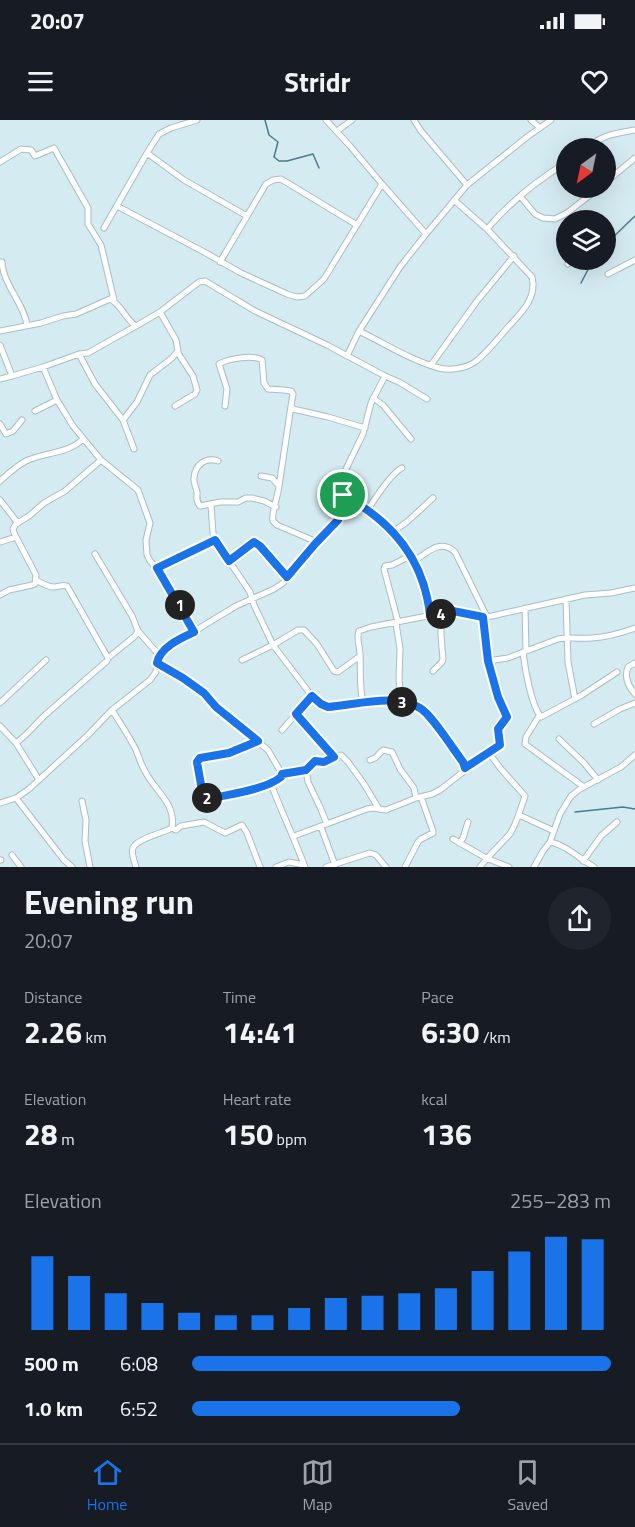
<!DOCTYPE html>
<html lang="en">
<head>
<meta charset="utf-8">
<style>
	body { margin:0; font-family:"Titillium Web",sans-serif; background:#20242c; color:#f1f3f6; height:100vh; display:flex; flex-direction:column; font-size:22px; white-space:nowrap }
	* { box-sizing:border-box; margin:0 }
	p { font-size:20px; color:#9ea1a6 }
	.icon { flex:none; width:33px; height:33px; fill:none; stroke:currentColor; stroke-width:2; stroke-linecap:round; stroke-linejoin:round }
	.map { position:relative; height:747px; overflow:hidden }
	.sheet { display:flex; flex-direction:column; background:#171b24; flex:1 }
	.sheet>* { flex:none }
	.needle { width:39px; rotate:213deg }
	.controls { position:absolute; left:556px; top:18px; display:grid; gap:12px }
	.controls a { display:grid; place-items:center; width:60px; height:60px; border-radius:50%; background:#171b24; box-shadow:0 6px 24px #0002; font-size:30px }
	.pin { position:absolute; display:grid; place-items:center; width:51px; height:51px; color:#fff; margin:-26px; border:3px solid #fff; border-radius:50%; box-shadow:0 2px 6px #0007 }
	.km { position:absolute; width:30px; height:30px; margin:-15px; border-radius:50%; background:#222; color:#fff; font-size:16px; line-height:30px; text-align:center }
	.round { display:grid; place-items:center; flex:none; width:63px; height:63px; border-radius:32px; background:#20242c }
	.headline { display:flex; align-items:center; justify-content:space-between; height:102px; padding:0 24px }
	h1 { font-size:33px; font-weight:700; line-height:45px }
	.metrics { display:grid; grid-template-columns:repeat(3,1fr); gap:9px; height:102px; padding:6px 24px }
	.metrics div { display:grid; align-content:center }
	.metrics b { font-size:30px; font-weight:700 }
	.metrics small { font-size:16px; font-weight:400 }
	.metrics p { font-size:16px }
	.chart { height:168px; padding:12px 24px }
	.chart p { display:flex; justify-content:space-between }
	.chart svg { width:100%; height:108px; margin-top:6px; stroke:#1a73e8; stroke-width:6 }
	ul { padding:0 24px; list-style:none; font-size:20px }
	li { display:grid; grid-template-columns:96px 72px 1fr; align-items:center; height:45px }
	li i { height:15px; border-radius:8px; background:#1a73e8 }
	.status { display:flex; justify-content:space-between; align-items:center; height:42px; padding:0 30px; background:#171b24; direction:ltr }
	.status svg { height:16px; fill:currentColor }
	header { display:flex; justify-content:space-between; align-items:center; height:78px; padding:0 24px; background:#171b24; font-size:27px; font-weight:700 }
	.tab-bar { display:flex; justify-content:space-around; align-items:center; height:84px; border-top:2px solid #363941; background:#171b24; font-size:16px; color:#9ea1a6 }
	.tab-bar a { display:grid; justify-items:center; gap:3px }
	.tab-bar .active { color:#1a73e8 }
	.map>svg:first-child { display:block }
	.lines { fill:none; stroke-linecap:round; stroke-linejoin:round }
	.stream { stroke:#457d8f; stroke-width:1.5 }
	.minor-casing { stroke:#a8bdc4; stroke-width:7 }
	.minor { stroke:#fff; stroke-width:5 }
	.route-casing { stroke:#fff; stroke-width:12 }
	.route { stroke:#1a73e8; stroke-width:8 }
</style>
</head>
<body>
<div class="status"><b>20:07</b><svg viewBox="0 0 49 12"><path d="M0 12V9h3v3zM5 12V6h3v6zM10 12V3h3v9zM15 12V0h3v12zM26 1h20v11H26zM47 4h2v5h-2z"/></svg></div>
<header><svg class="icon" aria-label="menu" viewBox="0 0 24 24"><path d="M4 6h16M4 12h16M4 18h16"/></svg>Stridr<svg class="icon" aria-label="heart" viewBox="0 0 24 24"><path d="M12 20l-8-8c-3-5 5-10 8-4 3-6 11-1 8 4z"/></svg></header>
<div class="map">
<svg width="635" height="747" viewBox="0 0 635 747">
	<rect width="100%" height="100%" fill="#d5ebf2"/>
	<g class="lines">
		<path class="stream" d="M265 0 269 15 278 22 274 37 279 41H287L313 34 319 48
			M606 124 635 96
			M581 163 593 140
			M575 692 623 687 635 689"/>
		<g class="minor-casing">
			<path id="minor" d="M326 0 350 26 382 64 426 114
				M414 0 421 11 467 65
				M531 0 540 8
				M337 11 352 0
				M586 28C605 14 613 14 635 10
				M147 33 184 60 247 96
				M0 42 21 29 31 30 35 36 54 28 88 88V104L101 125 114 180
				M606 62 635 38
				M520 76 535 94 543 98 555 99 567 93 599 68
				M117 86 206 133 241 153 287 174 297 177 305 176 324 159 382 64
				M104 108 147 33 159 14 171 8 197 0
				M487 109C510 82 536 61 567 42
				M0 142H2C3 165 24 183 27 205
				M220 142 266 64 273 60 281 59 357 105
				M568 144 570 140
				M608 154 635 140
				M0 211 41 203 63 196 76 194 110 179C121 184 125 199 136 206L160 192 199 162 205 161 255 191 327 225 385 256 399 262 427 279
				M359 211C384 223 412 241 439 248 450 251 466 248 475 242 488 232 499 217 510 205 523 191 537 177 532 157L487 109 454 80
				M0 225 12 256 43 247 79 234 88 233 136 206
				M79 234 95 264 123 300 134 329
				M347 236 359 211 400 147 426 114 467 65 527 17 551 0
				M431 245 477 181 514 136
				M43 247 57 280 73 306 101 340 138 370 150 403 146 420 147 435 150 441 157 448 194 512
				M0 259 12 256
				M373 278 383 285 411 319
				M175 286 195 274 197 270 193 256 178 233
				M225 286 227 269 219 244C228 239 253 234 262 240L264 263 268 269 284 270 291 271 293 274 291 286 293 289 328 297 365 308
				M35 291 57 280
				M123 300 137 282 150 255 172 238 178 231 176 220 160 192
				M0 304 6 314 13 311 22 300
				M218 341C206 337 195 344 194 358 193 362 196 367 197 372 197 378 196 381 200 386L220 382H238L246 378H252L264 381 276 387
				M261 356 272 358 279 366C278 376 271 394 273 401L277 405 317 422
				M0 361C8 354 16 346 26 341 45 332 68 334 83 319
				M279 366 291 286
				M343 375C392 401 423 439 430 495
				M0 380 17 402 13 409 14 413 36 455 35 464 32 465 9 470 0 475
				M211 385 213 413 215 420 250 472 254 485 273 525 315 580 321 584 328 587C355 585 396 573 420 588 432 595 453 629 463 642L465 648
				M367 391C374 380 391 353 402 348
				M16 404 29 396 44 383 65 371 101 340
				M393 412 408 401 433 378
				M0 422 16 417
				M95 434 132 496 138 511 135 516 108 538
				M229 441 254 422 260 426 287 457
				M413 442C427 433 440 418 455 432L487 497
				M157 448 215 420
				M566 479 568 542 575 579
				M525 488 526 531
				M398 502 384 449 385 446 392 445 410 436
				M396 503 400 529 399 558 401 581
				M138 511 159 535
				M523 532C525 549 531 585 541 597L582 575 617 552
				M242 540 273 525 298 510H304L317 524 334 551 338 552 360 536
				M488 541 508 538 558 519C570 517 581 519 592 518 607 517 621 513 635 508
				M157 543 183 558 204 573 216 587 268 630 282 654 281 657C265 670 229 674 209 679L203 676 197 642 200 638 229 633 258 621
				M635 543 628 547C624 557 628 566 635 574
				M433 551 442 542 443 539 441 516V494
				M0 583 46 540
				M363 583C359 566 361 551 360 535 360 527 356 518 359 511L371 507 453 491 483 497 492 496 585 475 611 473 635 468
				M112 590C120 603 129 616 136 630 139 637 141 645 145 651 155 672 176 682 172 708
				M296 594 334 637 324 643 315 641 306 650 308 662 320 687 327 704
				M539 596 526 617 525 624 584 667
				M594 604 620 589 635 583
				M0 606 16 623 39 660
				M282 610 312 576
				M559 619 584 643 598 660
				M16 623C26 616 34 606 43 597 64 578 85 560 107 541L108 538 67 466C62 464 59 467 54 467 48 467 41 463 36 460
				M334 637 341 635 348 642 364 664 379 689
				M370 640 375 638 383 630 392 632 400 649 414 668 416 678
				M282 654 306 650
				M272 663 273 669C283 695 295 720 305 747
				M16 678 64 740 72 747
				M82 681 86 700 85 721 90 747
				M0 683 16 678 29 669 88 615 112 590 150 560 156 552 157 541 159 535 165 529 236 486 274 469 283 463 315 424 335 404 341 395 343 375V364L345 351 363 314 371 283 385 256
				M519 695 554 711
				M321 707 335 745
				M294 716 367 689 373 688 386 690 416 678 432 674 440 670 463 652 465 648 499 626 500 624 498 609 507 597 498 577 488 541 483 497
				M453 719 486 738 509 747
				M550 722 560 694 571 676 580 669 621 647 635 635
				M459 723 463 718 468 702
				M12 735 21 747
				M0 740H1
				M583 741 601 716 617 702
				M136 747C134 741 131 733 133 728 136 719 163 713 172 708L176 710 181 706 204 702 225 713 242 705 247 713 260 747
				M276 747 289 742 304 745
				M326 747 370 733 376 735 386 747
				M405 747 418 722 421 719 433 713V711L421 677
				M480 747C489 735 499 726 509 715 515 708 522 685 525 676L501 649 489 633
				M534 747 543 731 550 722C566 725 580 739 594 747"/>
		</g>
		<use href="#minor" class="minor"/>
	</g>
	<g class="lines">
		<g class="route-casing">
			<path id="route" d="M343 375C392 401 424 440 430 495L453 491 483 497 488 541 498 577 507 597 498 609 500 625 465 648 463 642C453 629 432 595 420 588 396 573 355 585 328 587L321 584 312 576 296 594 334 637 324 642 315 641 306 650 282 654 281 657C265 670 229 674 209 679L203 676 197 642 200 638 229 633 258 621 216 587 204 573 183 558 157 543C160 527 181 518 194 512L157 448 215 420 229 441 254 422 260 426 287 457 315 424 338 400Z"/>
		</g>
		<use href="#route" class="route"/>
	</g>
</svg>
<div class="controls">
<a><svg class="needle" viewBox="-14 -14 28 28"><path d="M0-13l5 13h-10z" fill="#e53935"/><path d="M0 13l5-13h-10z" fill="#9ea1a6"/></svg></a>
<a><svg class="icon" aria-label="layers" viewBox="0 0 24 24"><path d="M12 4l9 5-9 5-9-5zM3 14l9 5 9-5"/></svg></a>
</div>
<div class="pin" style="left:343px;top:375px;background:#1e9e55"><svg class="icon" aria-label="arrive" viewBox="0 0 24 24"><path d="M6 21V4h12l-3 4 3 4H6"/></svg></div>
<b class="km" style="left:180px;top:485px">1</b>
<b class="km" style="left:207px;top:678px">2</b>
<b class="km" style="left:402px;top:582px">3</b>
<b class="km" style="left:441px;top:494px">4</b>
</div>
<section class="sheet">
<div class="headline"><div><h1>Evening run</h1><p>20:07</p></div><a class="round"><svg class="icon" aria-label="share" viewBox="0 0 24 24"><path d="M12 15V3M7 8l5-5 5 5M5 13v7h14v-7"/></svg></a></div>
<div class="metrics">
<div><p>Distance</p><b>2.26<small> km</small></b></div>
<div><p>Time</p><b>14:41</b></div>
<div><p>Pace</p><b>6:30<small> /km</small></b></div>
</div>
<div class="metrics">
<div><p>Elevation</p><b>28<small> m</small></b></div>
<div><p>Heart rate</p><b>150<small> bpm</small></b></div>
<div><p>kcal</p><b>136</b></div>
</div>
<div class="chart"><p><span>Elevation</span>255–283 m</p>
<svg viewBox="0 0 160 44" preserveAspectRatio="none"><path d="M5 44V14M15 44V22M25 44V29M35 44V33M45 44V37M55 44V38M65 44V38M75 44V35M85 44V31M95 44V30M105 44V29M115 44V27M125 44V20M135 44V12M145 44V6M155 44V7"/></svg>
</div>
<ul>
<li><b>500 m</b>6:08<i style="width:100%"></i></li>
<li><b>1.0 km</b>6:52<i style="width:64%"></i></li>
</ul>
</section>
<nav class="tab-bar">
<a class="active"><svg class="icon" aria-label="home" viewBox="0 0 24 24"><path d="M3 11l9-7 9 7M6 9v11h12V9"/></svg>Home</a>
<a><svg class="icon" aria-label="map" viewBox="0 0 24 24"><path d="M3 6l6-2 6 2 6-2v14l-6 2-6-2-6 2zM9 4v14M15 6v14"/></svg>Map</a>
<a><svg class="icon" aria-label="saved" viewBox="0 0 24 24"><path d="M7 4h10v16l-5-4-5 4z"/></svg>Saved</a>
</nav>
</body>
</html>
